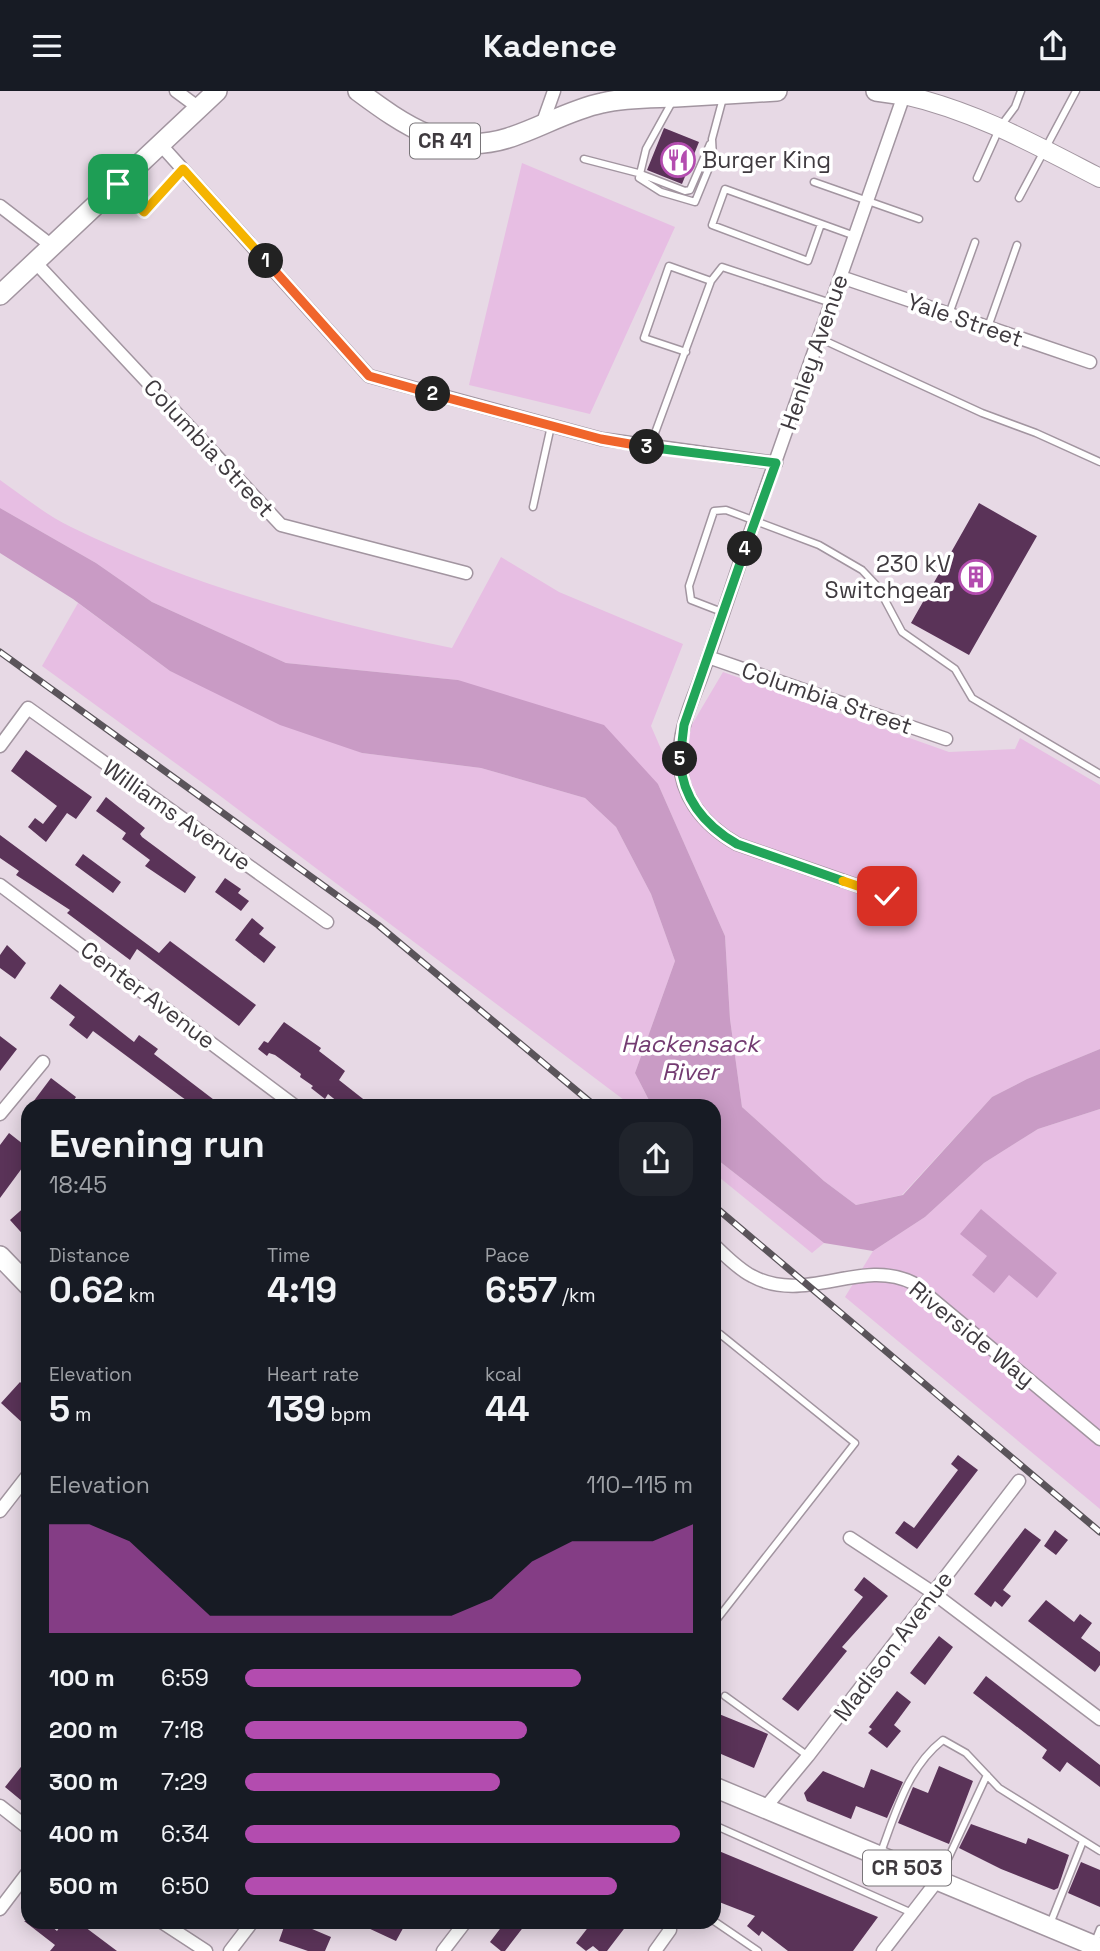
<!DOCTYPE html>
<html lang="en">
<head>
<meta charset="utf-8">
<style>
	body { margin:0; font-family:"Space Grotesk",sans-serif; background:#20242c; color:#f1f3f6; height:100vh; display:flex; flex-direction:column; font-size:26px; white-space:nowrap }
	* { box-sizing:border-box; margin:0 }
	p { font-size:23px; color:#9ea1a6 }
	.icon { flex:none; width:38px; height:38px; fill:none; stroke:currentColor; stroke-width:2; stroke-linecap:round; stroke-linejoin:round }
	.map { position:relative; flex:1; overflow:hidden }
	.side { position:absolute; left:21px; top:1008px; width:700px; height:830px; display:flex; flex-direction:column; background:#171b24; border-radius:21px; box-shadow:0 4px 18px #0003 }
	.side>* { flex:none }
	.pin { position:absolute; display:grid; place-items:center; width:60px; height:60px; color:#fff; margin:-30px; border-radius:14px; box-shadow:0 4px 10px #0006 }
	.km { position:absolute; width:35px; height:35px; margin:-18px; border-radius:50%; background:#222; color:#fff; font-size:19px; line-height:35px; text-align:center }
	.round { display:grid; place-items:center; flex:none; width:74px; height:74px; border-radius:21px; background:#20242c }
	.summary { display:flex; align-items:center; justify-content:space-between; height:119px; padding:0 28px }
	h1 { font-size:38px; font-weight:700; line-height:52px }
	.stats { display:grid; grid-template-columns:repeat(3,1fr); gap:10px; height:119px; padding:7px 28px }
	.stats div { display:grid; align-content:center }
	.stats b { font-size:35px; font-weight:700 }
	.stats small { font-size:19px; font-weight:400 }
	.stats p { font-size:19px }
	.chart { height:196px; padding:14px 28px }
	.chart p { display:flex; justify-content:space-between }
	.chart svg { width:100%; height:126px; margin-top:7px; fill:#b34caf; opacity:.7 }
	ul { padding:0 28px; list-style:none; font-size:23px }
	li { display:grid; grid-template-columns:112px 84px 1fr; align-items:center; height:52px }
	li i { height:18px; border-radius:9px; background:#b34caf }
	header { display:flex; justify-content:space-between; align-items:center; height:91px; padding:0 28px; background:#171b24; font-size:32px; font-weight:700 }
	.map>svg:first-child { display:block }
	.green { fill:#e7bee3 }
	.water { fill:#c99bc5 }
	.building { fill:#5a3358 }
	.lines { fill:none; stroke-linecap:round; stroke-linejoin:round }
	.lane-casing { stroke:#a295a0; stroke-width:9 }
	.street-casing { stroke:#a295a0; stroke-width:15 }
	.secondary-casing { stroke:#a295a0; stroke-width:20 }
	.primary-casing { stroke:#a295a0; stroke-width:22 }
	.lane { stroke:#fff; stroke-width:6 }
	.street { stroke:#fff; stroke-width:12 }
	.secondary { stroke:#fff; stroke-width:18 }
	.primary { stroke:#fff; stroke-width:19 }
	.rail-casing { stroke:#5a545a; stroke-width:7 }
	.rail { stroke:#fff; stroke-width:4.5; stroke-dasharray:13; stroke-linecap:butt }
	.split-1-casing { stroke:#fff; stroke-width:14 }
	.split-2-casing { stroke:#fff; stroke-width:14 }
	.split-3-casing { stroke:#fff; stroke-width:14 }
	.split-4-casing { stroke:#fff; stroke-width:14 }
	.split-5-casing { stroke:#fff; stroke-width:14 }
	.split-6-casing { stroke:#fff; stroke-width:14 }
	.split-7-casing { stroke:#fff; stroke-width:14 }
	.split-1 { stroke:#f5b400; stroke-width:9 }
	.split-2 { stroke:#f0652b; stroke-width:9 }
	.split-3 { stroke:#f0652b; stroke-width:9 }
	.split-4 { stroke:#22a559; stroke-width:9 }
	.split-5 { stroke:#22a559; stroke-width:9 }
	.split-6 { stroke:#22a559; stroke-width:9 }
	.split-7 { stroke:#f5b400; stroke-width:9 }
	.labels { text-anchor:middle; stroke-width:7; stroke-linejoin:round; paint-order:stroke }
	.shield { fill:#fff; stroke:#797579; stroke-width:2 }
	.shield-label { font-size:21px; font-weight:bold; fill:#3f3a3f }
	.poi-label { font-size:23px; fill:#3f3a3f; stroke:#fff; text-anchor:start }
	.street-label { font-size:23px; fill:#3f3a3f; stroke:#fff }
	.water-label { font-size:24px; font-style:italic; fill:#733b71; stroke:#fff }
</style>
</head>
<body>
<header><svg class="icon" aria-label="menu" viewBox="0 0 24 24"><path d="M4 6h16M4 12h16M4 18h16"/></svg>Kadence<svg class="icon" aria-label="share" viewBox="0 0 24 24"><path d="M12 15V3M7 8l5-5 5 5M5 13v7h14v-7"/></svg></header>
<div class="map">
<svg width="1100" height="1860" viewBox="0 0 1100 1860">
	<rect width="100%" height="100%" fill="#e7d9e5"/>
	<path class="green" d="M522 72 675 136 590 323 469 294Z
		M0 389C23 405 46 424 71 436 192 495 321 530 452 557L501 466 559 501 683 553 651 635 668 674 723 581 949 661 1015 658 1020 647 1100 694V958L1027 988 992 1006 902 1104 856 1114 824 1090 742 1016 730 928 725 845 658 693 458 589 286 572 152 511 96 472 0 417Z
		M78 512 170 580 362 662 481 677 585 707 616 736 651 803 675 870 635 982 652 1015H632L211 698 42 575Z
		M1100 1018V1418L845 1206 873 1160 925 1126 984 1072 1038 1038Z
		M714 1066 824 1152 812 1162 714 1082Z"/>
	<path class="water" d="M0 417 96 472 152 511 286 572 458 589 604 634 658 693 725 845 730 928 742 1016 824 1090 856 1114 903 1104 992 1006 1027 988 1100 958V1018L1038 1038 984 1072 925 1126 873 1160 824 1152 714 1066V1015H652L635 982 675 870 651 803 616 736 585 707 481 677 362 662 280 634 170 580 73 508 0 462Z
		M981 1118 1057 1182 1037 1207 1009 1184 994 1202 972 1184 987 1165 960 1143Z"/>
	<path class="building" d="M664 37 699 51 682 93 647 79Z
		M979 412 1037 445 969 564 911 532Z
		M26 659 92 706 76 728 67 722 46 751 28 736 35 727 43 733 57 715 11 680Z
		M106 706 145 737 140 743 142 746 196 786 185 802 145 775 150 769 122 748 126 742 96 720Z
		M0 744 159 862 170 850 256 914 239 935 137 858 130 869 67 822 70 819 16 784 19 780 0 767Z
		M83 763 121 791 113 802 75 774Z
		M225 787 241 798 238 802 249 810 241 820 215 801Z
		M252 827 264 837 259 843 276 856 264 872 235 849Z
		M7 854 26 872 15 888 0 877V864Z
		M60 893 134 951 139 944 158 958 154 963 222 1015H181L186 1009 179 1004 93 940 87 948 69 934 75 926 50 907Z
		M284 931 321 957 319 960 345 980 339 989 372 1015H343L328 1003 325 1008 311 997 313 995 300 986 301 983 275 964 269 962 267 965 258 958 264 950 268 952Z
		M0 945 17 958 0 980Z
		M51 987 76 1006 70 1015H30Z
		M9 1042 28 1057V1069L0 1107V1054Z
		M28 1113V1149L10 1129Z
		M20 1291 28 1298V1337L1 1312Z
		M958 1364 978 1379 917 1458 895 1442 904 1430 914 1437 958 1379 951 1373Z
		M1025 1437 1041 1449 1003 1499 1011 1505 1002 1516 995 1510 991 1516 974 1503Z
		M1055 1439 1068 1449 1056 1464 1044 1455Z
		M864 1486 888 1505 842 1556 847 1560 798 1620 782 1608 863 1506 854 1499Z
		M1046 1509 1074 1531 1080 1523 1092 1532 1081 1547 1100 1561V1574L1095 1581 1028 1530Z
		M939 1545 953 1556 925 1594 910 1582Z
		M986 1585 1100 1674V1696L1067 1671 1060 1681 1042 1667 1047 1659 973 1602Z
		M897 1600 911 1611 894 1634 901 1640 887 1657 868 1642 872 1638 869 1636Z
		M714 1621 768 1643 754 1677 714 1660Z
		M28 1667V1715L5 1696Z
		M939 1675 973 1690 949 1753 898 1732 913 1696 928 1702Z
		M871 1678 903 1691 887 1727 856 1715 851 1728 807 1710 804 1702 823 1680 864 1697Z
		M971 1733 1026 1753 1028 1747 1069 1764 1058 1797 1054 1799 1001 1778 959 1757Z
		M714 1758 878 1826 853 1860H788L762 1840 759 1845 747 1835 755 1825 714 1809Z
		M1081 1771 1100 1779V1816L1068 1802Z
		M24 1830H45L57 1840 64 1830H77L117 1860H50L55 1854Z
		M286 1830H306L305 1835 331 1846 325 1860H308L279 1850Z
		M353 1830H407L396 1850Z
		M506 1830H528L505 1860H501L490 1851Z
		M593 1830H630L607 1860H599L593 1855 586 1860 576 1852Z"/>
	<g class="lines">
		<g class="lane-casing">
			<path id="lane" d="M672 11 646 58 639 87 661 101 695 111 713 67 712 48 723 7
				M584 68 638 82 685 100 690 99 710 53
				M977 87 1000 36 1015 16 1021 0
				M814 91 919 128
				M120 96 144 121 183 78
				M1019 107 1076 0
				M821 133 808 170 712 134 725 98 855 145
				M949 223 975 151
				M988 236 1017 154
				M819 247 982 322 1036 342 1100 371
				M686 261 644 247 669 175 711 190
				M655 356V342L711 190 722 176 831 212
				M533 416 551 335
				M722 521 691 509 689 495 714 420 726 419 819 454 862 479 878 496 902 541 955 578 972 607 1100 683
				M714 1251 720 1243 855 1352 714 1532
				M725 1605 808 1665
				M714 1734 912 1822
				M881 1761C896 1721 908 1676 943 1649L966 1662 999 1697 1100 1760
				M940 1785 987 1684
				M714 1830 758 1860
				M1050 1833 1083 1750
				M1094 1853 1100 1838"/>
		</g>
		<g class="street-casing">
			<path id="street" d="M176 0 199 17
				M543 31 554 0
				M160 53 369 285 601 348 776 372
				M0 115 52 155
				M35 171 281 434 466 482
				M841 186 1090 271
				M708 566 946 648
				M0 655 28 617 327 831
				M0 794 295 1015
				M887 805 737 753C702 733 677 702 680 659 681 632 695 604 704 578 719 535 733 492 748 448 801 301 852 152 904 4
				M0 1023 43 971
				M714 1154C726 1165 738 1178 752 1185 805 1214 861 1166 913 1192L1100 1348
				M0 1420 28 1384
				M850 1447 932 1501 1100 1628
				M0 1715 28 1737
				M764 1718 808 1665 1019 1390
				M0 1818 28 1781
				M160 1830 206 1860
				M230 1860 253 1830
				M443 1860 466 1830
				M655 1860 670 1839
				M883 1860 937 1790"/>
		</g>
		<g class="secondary-casing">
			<path id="secondary" d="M904 4C975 20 1036 54 1100 87"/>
		</g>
		<g class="primary-casing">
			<path id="primary" d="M358 0C404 34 448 66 508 47 540 37 569 19 602 12 627 6 651 7 676 6 710 4 743 2 777 0
				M876 0 904 4 906 0
				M0 204 217 0
				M0 1165 28 1194
				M714 1696 1100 1857"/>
		</g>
		<use href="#lane" class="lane"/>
		<use href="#street" class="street"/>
		<use href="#secondary" class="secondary"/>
		<use href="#primary" class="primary"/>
		<g class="rail-casing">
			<path id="rail" d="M0 561 378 834 595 1015
				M714 1115 1100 1441"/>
		</g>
		<use href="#rail" class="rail"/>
	</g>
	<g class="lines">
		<g class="split-1-casing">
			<path id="split-1" d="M118 93 144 121 183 78 266 170"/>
		</g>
		<g class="split-2-casing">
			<path id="split-2" d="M266 170 369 285 433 303"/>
		</g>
		<g class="split-3-casing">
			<path id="split-3" d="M433 303 601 348 647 356"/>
		</g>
		<g class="split-4-casing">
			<path id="split-4" d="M647 356 776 372 745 458"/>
		</g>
		<g class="split-5-casing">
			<path id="split-5" d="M680 668 684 634 745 458"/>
		</g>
		<g class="split-6-casing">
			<path id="split-6" d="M680 668C682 707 704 734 737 753L843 790"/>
		</g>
		<g class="split-7-casing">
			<path id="split-7" d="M843 790 887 805"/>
		</g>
		<use href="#split-1" class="split-1"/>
		<use href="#split-2" class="split-2"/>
		<use href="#split-3" class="split-3"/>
		<use href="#split-4" class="split-4"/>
		<use href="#split-5" class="split-5"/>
		<use href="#split-6" class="split-6"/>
		<use href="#split-7" class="split-7"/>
	</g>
	<defs>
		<g id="restaurant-ring" transform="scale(1.75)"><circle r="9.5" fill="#fff" stroke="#b34caf" stroke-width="1.5"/><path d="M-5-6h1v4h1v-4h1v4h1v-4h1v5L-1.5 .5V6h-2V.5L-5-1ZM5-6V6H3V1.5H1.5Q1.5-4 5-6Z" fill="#b34caf"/></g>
		<g id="building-ring" transform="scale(1.75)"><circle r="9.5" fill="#fff" stroke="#b34caf" stroke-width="1.5"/><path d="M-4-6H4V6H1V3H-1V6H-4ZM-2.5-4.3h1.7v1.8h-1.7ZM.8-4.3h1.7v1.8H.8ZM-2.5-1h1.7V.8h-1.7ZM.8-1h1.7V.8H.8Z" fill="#b34caf"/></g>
	</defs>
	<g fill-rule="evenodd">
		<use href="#restaurant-ring" x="678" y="69"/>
		<use href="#building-ring" x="976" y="486"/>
	</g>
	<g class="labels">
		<g class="shield">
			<rect x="410" y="32.5" width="70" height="35" rx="5"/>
			<rect x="863" y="1759.5" width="88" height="35" rx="5"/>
		</g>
		<g class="shield-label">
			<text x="445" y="57">CR 41</text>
			<text x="907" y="1784">CR 503</text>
		</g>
		<g class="poi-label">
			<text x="702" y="77">Burger King</text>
			<text x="951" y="481" text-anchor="end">230 kV<tspan x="951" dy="26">Switchgear</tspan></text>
		</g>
		<g class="street-label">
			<text transform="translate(965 229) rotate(19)" y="8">Yale Street</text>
			<text transform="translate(814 261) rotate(-71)" y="8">Henley Avenue</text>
			<text transform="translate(209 357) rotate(47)" y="8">Columbia Street</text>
			<text transform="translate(827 607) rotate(19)" y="8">Columbia Street</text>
			<text transform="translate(177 724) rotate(35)" y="8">Williams Avenue</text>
			<text transform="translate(148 904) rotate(37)" y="8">Center Avenue</text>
			<text transform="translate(972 1243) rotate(39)" y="8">Riverside Way</text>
			<text transform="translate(893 1555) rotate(-53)" y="8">Madison Avenue</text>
		</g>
		<g class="water-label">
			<text x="690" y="961">Hackensack<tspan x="690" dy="28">River</tspan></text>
		</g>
	</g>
</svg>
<div class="pin" style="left:118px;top:93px;background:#1e9e55"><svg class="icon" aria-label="arrive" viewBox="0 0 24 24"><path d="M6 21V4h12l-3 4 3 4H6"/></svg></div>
<div class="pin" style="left:887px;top:805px;background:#d93025"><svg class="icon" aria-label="check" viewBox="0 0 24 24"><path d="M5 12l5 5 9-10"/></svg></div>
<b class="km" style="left:266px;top:170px">1</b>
<b class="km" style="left:433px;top:303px">2</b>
<b class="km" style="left:647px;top:356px">3</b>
<b class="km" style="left:745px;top:458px">4</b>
<b class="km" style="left:680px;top:668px">5</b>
<section class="side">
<div class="summary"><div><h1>Evening run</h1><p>18:45</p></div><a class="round"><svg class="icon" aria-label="share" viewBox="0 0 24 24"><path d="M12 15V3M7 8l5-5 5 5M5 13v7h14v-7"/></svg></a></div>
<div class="stats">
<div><p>Distance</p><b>0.62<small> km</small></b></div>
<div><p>Time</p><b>4:19</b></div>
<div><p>Pace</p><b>6:57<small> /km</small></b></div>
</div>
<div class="stats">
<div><p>Elevation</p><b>5<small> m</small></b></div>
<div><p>Heart rate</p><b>139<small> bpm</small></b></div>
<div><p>kcal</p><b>44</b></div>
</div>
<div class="chart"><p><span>Elevation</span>110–115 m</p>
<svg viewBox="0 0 160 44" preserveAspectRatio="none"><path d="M0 44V6L10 6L20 12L30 25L40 38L50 38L60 38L70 38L80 38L90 38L100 38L110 32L120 19L130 12L140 12L150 12L160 6V44z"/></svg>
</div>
<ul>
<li><b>100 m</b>6:59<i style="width:75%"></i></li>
<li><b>200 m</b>7:18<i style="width:63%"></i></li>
<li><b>300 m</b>7:29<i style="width:57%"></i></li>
<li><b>400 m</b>6:34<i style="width:97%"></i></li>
<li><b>500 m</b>6:50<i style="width:83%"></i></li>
</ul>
</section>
</div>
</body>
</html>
